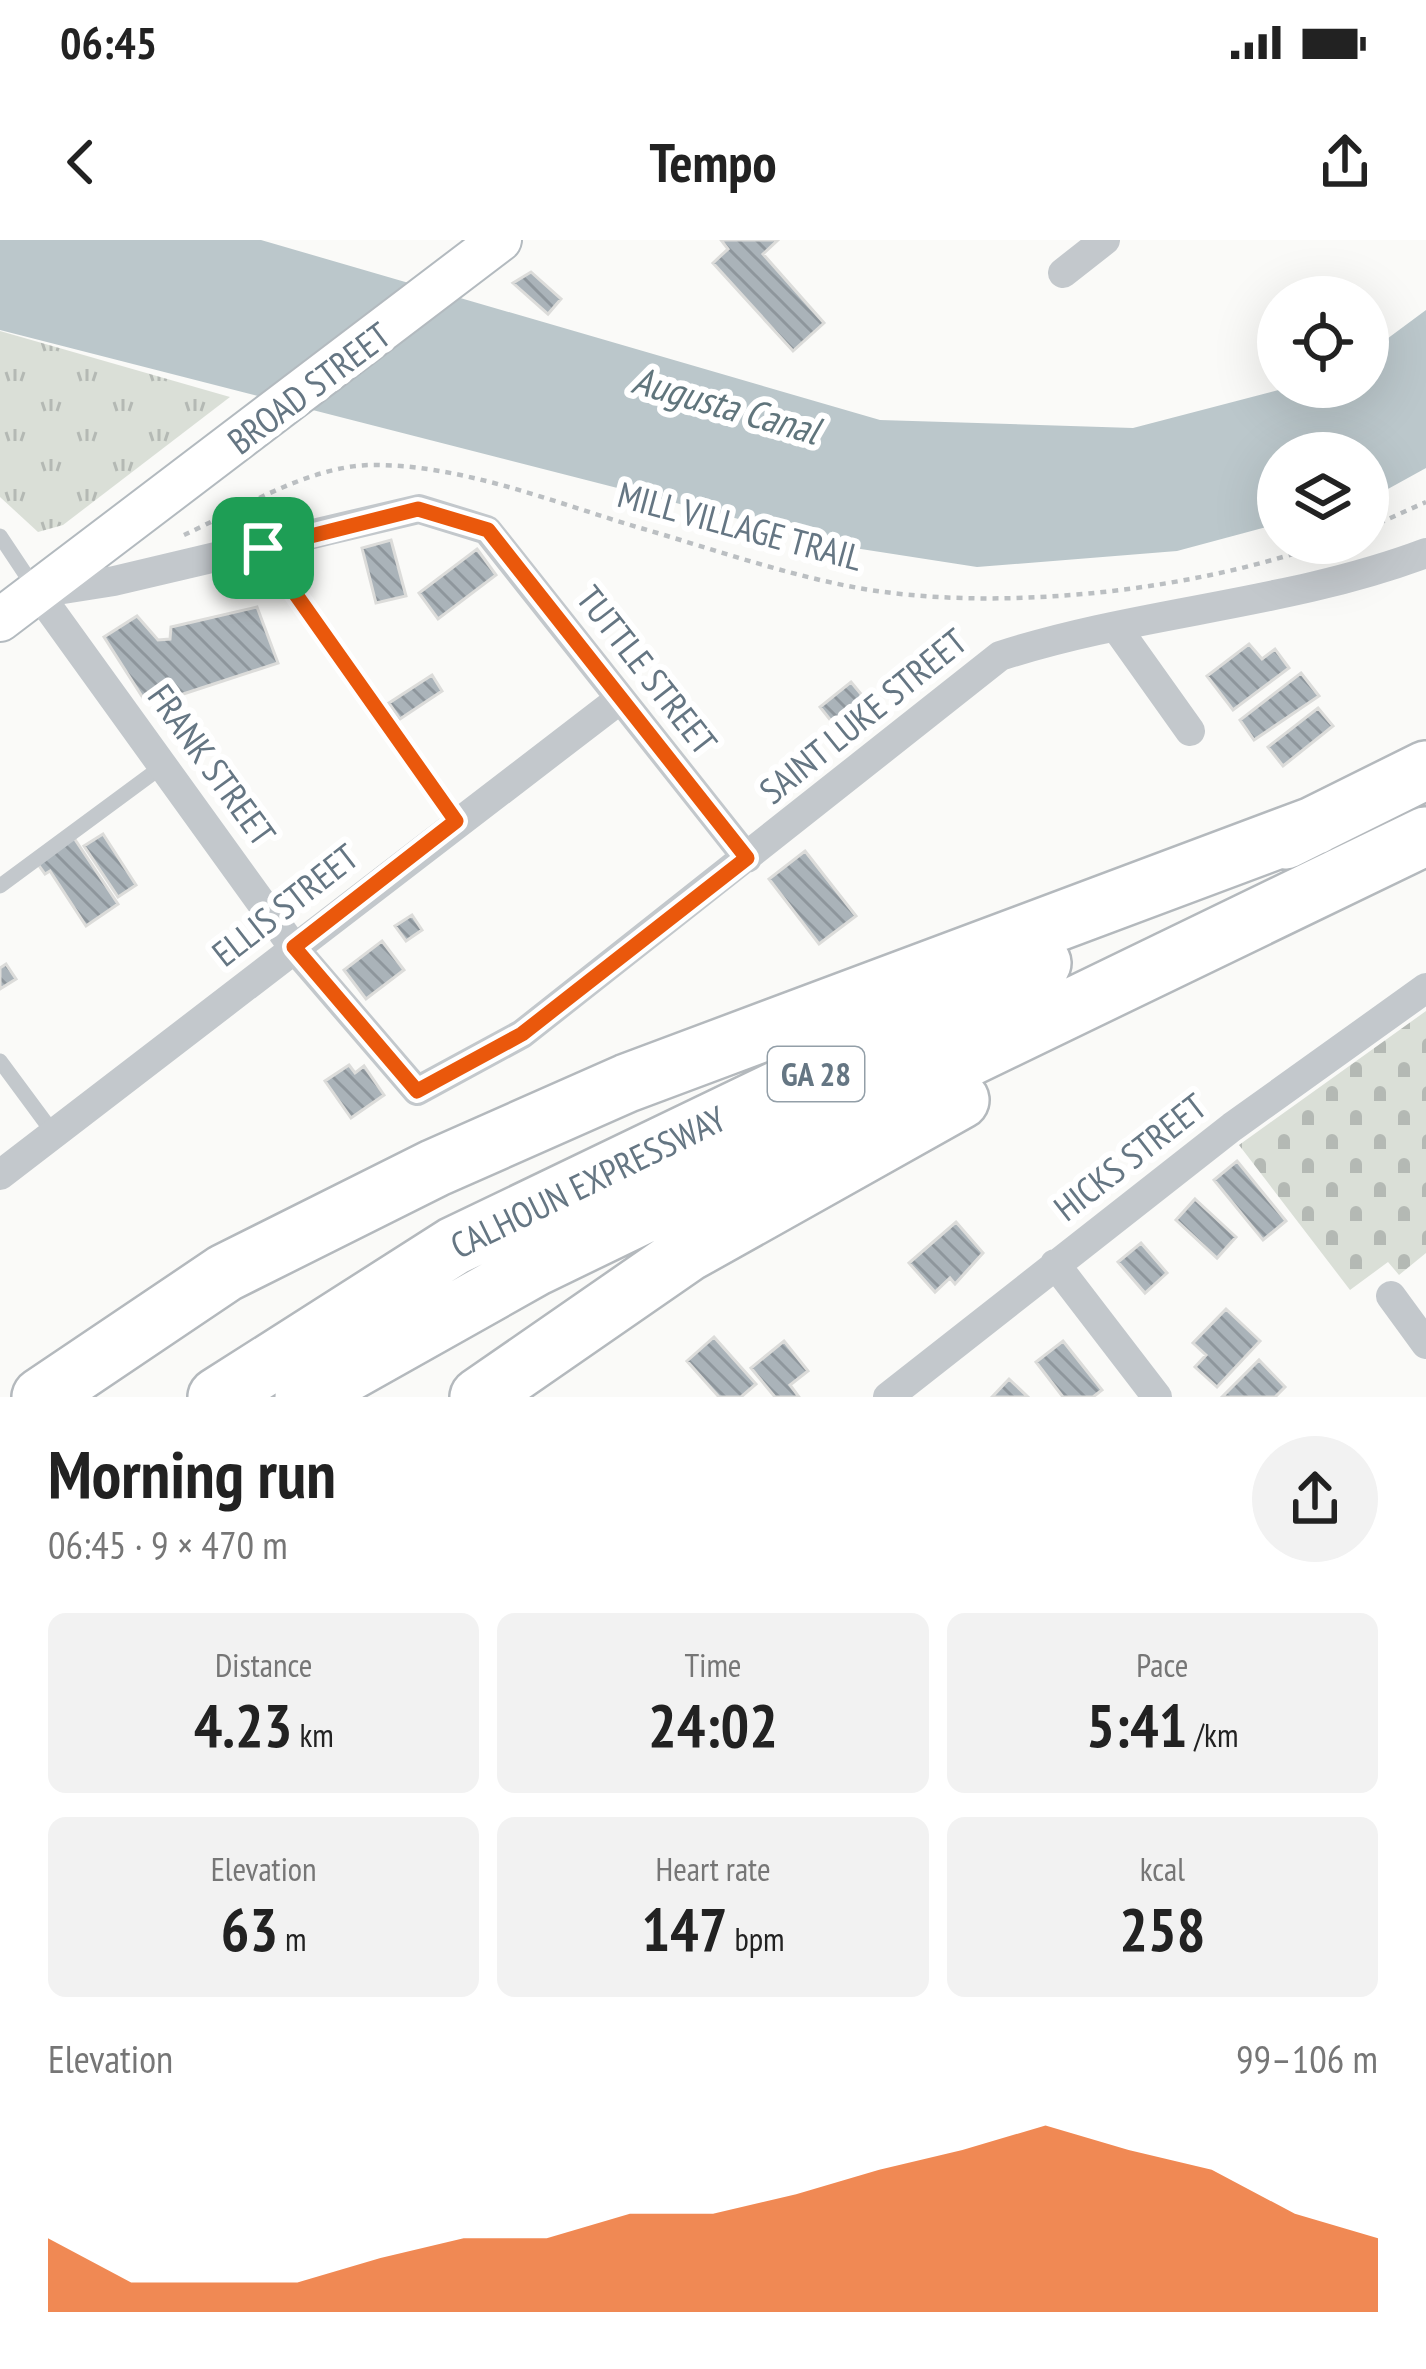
<!DOCTYPE html>
<html lang="en">
<head>
<meta charset="utf-8">
<style>
	body { margin:0; font-family:"PT Sans Narrow",sans-serif; background:#f2f2f2; color:#222; height:100vh; display:flex; flex-direction:column; font-size:45px; white-space:nowrap }
	* { box-sizing:border-box; margin:0 }
	p { font-size:39px; color:#767676 }
	.icon { flex:none; width:66px; height:66px; fill:none; stroke:currentColor; stroke-width:2; stroke-linecap:round; stroke-linejoin:round }
	.map { position:relative; height:1157px; overflow:hidden }
	.drawer { display:flex; flex-direction:column; background:#fff; flex:1 }
	.drawer>* { flex:none }
	.tools { position:absolute; left:1257px; top:36px; display:grid; gap:24px }
	.tools a { display:grid; place-items:center; width:132px; height:132px; border-radius:50%; background:#fff; box-shadow:0 12px 48px #0002; font-size:60px }
	.pin { position:absolute; display:grid; place-items:center; width:102px; height:102px; color:#fff; margin:-51px; border-radius:24px; box-shadow:0 6px 18px #0006 }
	.round { display:grid; place-items:center; flex:none; width:126px; height:126px; border-radius:63px; background:#f2f2f2 }
	.overview { display:flex; align-items:center; justify-content:space-between; height:204px; padding:0 48px }
	h1 { font-size:66px; font-weight:800; line-height:90px }
	.metrics { display:grid; grid-template-columns:repeat(3,1fr); gap:18px; height:204px; padding:12px 48px }
	.metrics div { display:grid; align-content:center; border-radius:18px; background:#f2f2f2; text-align:center }
	.metrics b { font-size:60px; font-weight:800 }
	.metrics small { font-size:33px; font-weight:400 }
	.metrics p { font-size:33px }
	.chart { height:336px; padding:24px 48px }
	.chart p { display:flex; justify-content:space-between }
	.chart svg { width:100%; height:216px; margin-top:12px; fill:#ea580c; opacity:.7 }
	.status { display:flex; justify-content:space-between; align-items:center; height:84px; padding:0 60px; background:#fff; direction:ltr }
	.status svg { height:33px; fill:currentColor }
	header { display:flex; justify-content:space-between; align-items:center; height:156px; padding:0 48px; background:#fff; font-size:54px; font-weight:800 }
	.map>svg:first-child { display:block }
	.cemetery { fill:url(#cemetery-stones) }
	.park { fill:url(#park-tufts) }
	.water { fill:#bbc7cb }
	.building { fill:url(#building-back-hatch); stroke:#dcdcda; stroke-width:3 }
	.lines { fill:none; stroke-linecap:round; stroke-linejoin:round }
	.secondary-casing { stroke:#b3babf; stroke-width:46 }
	.motorway-casing { stroke:#b4b9bd; stroke-width:62 }
	.path { stroke:#bbbfc2; stroke-width:4.5; stroke-dasharray:6 6; stroke-linecap:butt }
	.service { stroke:#c3c8cc; stroke-width:15 }
	.minor { stroke:#c3c8cc; stroke-width:30 }
	.secondary { stroke:#fff; stroke-width:42 }
	.motorway { stroke:#fff; stroke-width:57 }
	.route-casing { stroke:#fff; stroke-width:24 }
	.route { stroke:#ea580c; stroke-width:15 }
	.labels { text-anchor:middle; stroke-width:12; stroke-linejoin:round; paint-order:stroke }
	.shield { fill:#fff; stroke:#939fa8; stroke-width:3 }
	.shield-label { font-size:33px; font-weight:bold; fill:#657683 }
	.street-label { font-size:36px; fill:#657683; stroke:#fff }
	.water-label { font-size:39px; font-style:italic; fill:#60757c; stroke:#fff }
</style>
</head>
<body>
<div class="status"><b>06:45</b><svg viewBox="0 0 49 12"><path d="M0 12V9h3v3zM5 12V6h3v6zM10 12V3h3v9zM15 12V0h3v12zM26 1h20v11H26zM47 4h2v5h-2z"/></svg></div>
<header><svg class="icon" aria-label="back" viewBox="0 0 24 24"><path d="M15 5l-7 7 7 7"/></svg>Tempo<svg class="icon" aria-label="share" viewBox="0 0 24 24"><path d="M12 15V3M7 8l5-5 5 5M5 13v7h14v-7"/></svg></header>
<div class="map">
<svg width="1426" height="1157" viewBox="0 0 1426 1157">
	<defs>
		<pattern id="cemetery-stones" width="16" height="16" patternUnits="userSpaceOnUse" patternTransform="scale(3)"><rect width="16" height="16" fill="#dadfd7"/><path d="M2 7V4a2 2 0 0 1 4 0v3zM10 15v-3a2 2 0 0 1 4 0v3z" fill="#b4b9b4"/></pattern>
		<pattern id="park-tufts" width="24" height="20" patternUnits="userSpaceOnUse" patternTransform="scale(3)"><rect width="24" height="20" fill="#dadfd7"/><path d="M3 7l-1-3M5 7V3M7 7l1-3M15 17l-1-3M17 17v-4M19 17l1-3" fill="none" stroke="#b4b9b4"/></pattern>
		<pattern id="building-back-hatch" width="6" height="6" patternUnits="userSpaceOnUse" patternTransform="scale(3)"><rect width="6" height="6" fill="#aab3b9"/><path d="M-1 5l2 2M0 0l6 6M5-1l2 2" fill="none" stroke="#8e969c"/></pattern>
	</defs>
	<rect width="100%" height="100%" fill="#fafaf8"/>
	<path class="cemetery" d="M1426 771V1013L1399 1035 1388 1022 1350 1050 1239 905Z"/>
	<path class="park" d="M0 91 230 157 63 285 38 292 0 257Z"/>
	<path class="water" d="M0 0H261L880 180 1133 188 1290 147H1368V113L1426 70V228L1368 260V213H1278V284L1177 311 977 327 848 307 0 90Z"/>
	<path class="building" d="M721 0H778L763 14 824 83 793 111 713 23 728 9Z
		M531 32 561 59 548 74 513 43Z
		M391 300 406 356 376 363 362 308Z
		M477 309 496 335 438 379 419 353Z
		M257 367 278 423 177 456 173 445 145 461 104 397 137 376 158 400 170 399 171 387Z
		M1249 404 1262 419 1275 409 1289 428 1233 470 1207 436Z
		M1301 433 1319 456 1254 500 1240 480Z
		M432 435 442 451 400 479 389 463Z
		M851 442 875 471 843 496 820 467Z
		M1318 468 1333 486 1283 526 1268 507Z
		M103 594 136 645 118 657 84 606Z
		M72 595 118 664 86 686 50 631 45 634 35 620Z
		M805 611 856 676 819 704 769 639Z
		M412 675 422 690 406 701 395 686Z
		M382 701 404 730 366 759 344 730Z
		M6 724 16 739 0 749V728Z
		M349 825 355 833 364 826 384 855 351 878 325 841Z
		M1237 921 1286 981 1263 1000 1214 940Z
		M1195 959 1236 997 1217 1018 1176 980Z
		M956 982 983 1013 955 1044 950 1038 935 1052 909 1023Z
		M1141 1003 1167 1033 1145 1053 1118 1022Z
		M1226 1069 1260 1101 1217 1147 1195 1127 1206 1115 1193 1103Z
		M714 1097 756 1144 741 1157H719L687 1121Z
		M784 1101 808 1131 790 1145 799 1157H775L751 1128Z
		M1063 1101 1102 1150 1093 1157H1063L1036 1122Z
		M1259 1120 1285 1147 1275 1157H1222Z
		M1009 1139 1028 1157H992Z"/>
	<g class="lines">
		<g class="secondary-casing">
			<path id="secondary" d="M0 380 500 0"/>
		</g>
		<g class="motorway-casing">
			<path id="motorway" d="M1285 600 1426 530
				M41 1157 225 1033 435 928 627 843 1316 585
				M217 1157 454 1006 1042 723
				M304 1157 537 1026 1426 596
				M479 1157 687 1013 960 860"/>
		</g>
		<path class="path" d="M1368 288 1426 262
			M184 295C240 269 309 226 371 225 460 224 553 262 637 287 717 310 802 341 884 352 1020 370 1197 349 1326 303"/>
		<path class="service" d="M0 296 36 350
			M263 307 456 581
			M0 646 164 525
			M0 821 54 894"/>
		<path class="minor" d="M1063 33 1105 0
			M38 353 294 708 417 851 522 794 1000 416C1139 371 1288 365 1426 313
			M38 353 114 341 419 269 487 290 747 618
			M1116 387 1190 491
			M0 935 620 459
			M1055 1024 1157 1157
			M1391 1056 1426 1104
			M888 1157 1232 887 1426 748"/>
		<use href="#secondary" class="secondary"/>
		<use href="#motorway" class="motorway"/>
	</g>
	<g class="lines">
		<g class="route-casing">
			<path id="route" d="M418 269 488 290 747 618 522 794 417 851 294 707 456 581 263 308Z"/>
		</g>
		<use href="#route" class="route"/>
	</g>
	<g class="labels">
		<rect class="shield" x="768" y="807" width="96" height="54" rx="9"/>
		<g class="shield-label">
			<text x="816" y="846">GA 28</text>
		</g>
		<g class="street-label">
			<text transform="translate(309 148) rotate(-37)" y="13">BROAD STREET</text>
			<text transform="translate(740 286) rotate(15)" y="13">MILL VILLAGE TRAIL</text>
			<text transform="translate(647 430) rotate(52)" y="13">TUTTLE STREET</text>
			<text transform="translate(863 476) rotate(-39)" y="13">SAINT LUKE STREET</text>
			<text transform="translate(212 525) rotate(54)" y="13">FRANK STREET</text>
			<text transform="translate(285 665) rotate(-38)" y="13">ELLIS STREET</text>
			<text transform="translate(1130 917) rotate(-38)" y="13">HICKS STREET</text>
			<text transform="translate(588 942) rotate(-26)" y="13">CALHOUN EXPRESSWAY</text>
		</g>
		<g class="water-label">
			<text transform="translate(726 165) rotate(16)" y="14">Augusta Canal</text>
		</g>
	</g>
</svg>
<div class="tools">
<a><svg class="icon" aria-label="locate" viewBox="0 0 24 24"><circle cx="12" cy="12" r="6"/><path d="M12 2v4M12 18v4M2 12h4M18 12h4"/></svg></a>
<a><svg class="icon" aria-label="layers" viewBox="0 0 24 24"><path d="M12 4l9 5-9 5-9-5zM3 14l9 5 9-5"/></svg></a>
</div>
<div class="pin" style="left:263px;top:308px;background:#1e9e55"><svg class="icon" aria-label="arrive" viewBox="0 0 24 24"><path d="M6 21V4h12l-3 4 3 4H6"/></svg></div>
</div>
<section class="drawer">
<div class="overview"><div><h1>Morning run</h1><p>06:45 · 9 × 470 m</p></div><a class="round"><svg class="icon" aria-label="share" viewBox="0 0 24 24"><path d="M12 15V3M7 8l5-5 5 5M5 13v7h14v-7"/></svg></a></div>
<div class="metrics">
<div><p>Distance</p><b>4.23<small> km</small></b></div>
<div><p>Time</p><b>24:02</b></div>
<div><p>Pace</p><b>5:41<small> /km</small></b></div>
</div>
<div class="metrics">
<div><p>Elevation</p><b>63<small> m</small></b></div>
<div><p>Heart rate</p><b>147<small> bpm</small></b></div>
<div><p>kcal</p><b>258</b></div>
</div>
<div class="chart"><p><span>Elevation</span>99–106 m</p>
<svg viewBox="0 0 160 44" preserveAspectRatio="none"><path d="M0 44V29L10 38L20 38L30 38L40 33L50 29L60 29L70 24L80 24L90 20L100 15L110 11L120 6L130 11L140 15L150 24L160 29V44z"/></svg>
</div>
</section>
</body>
</html>
